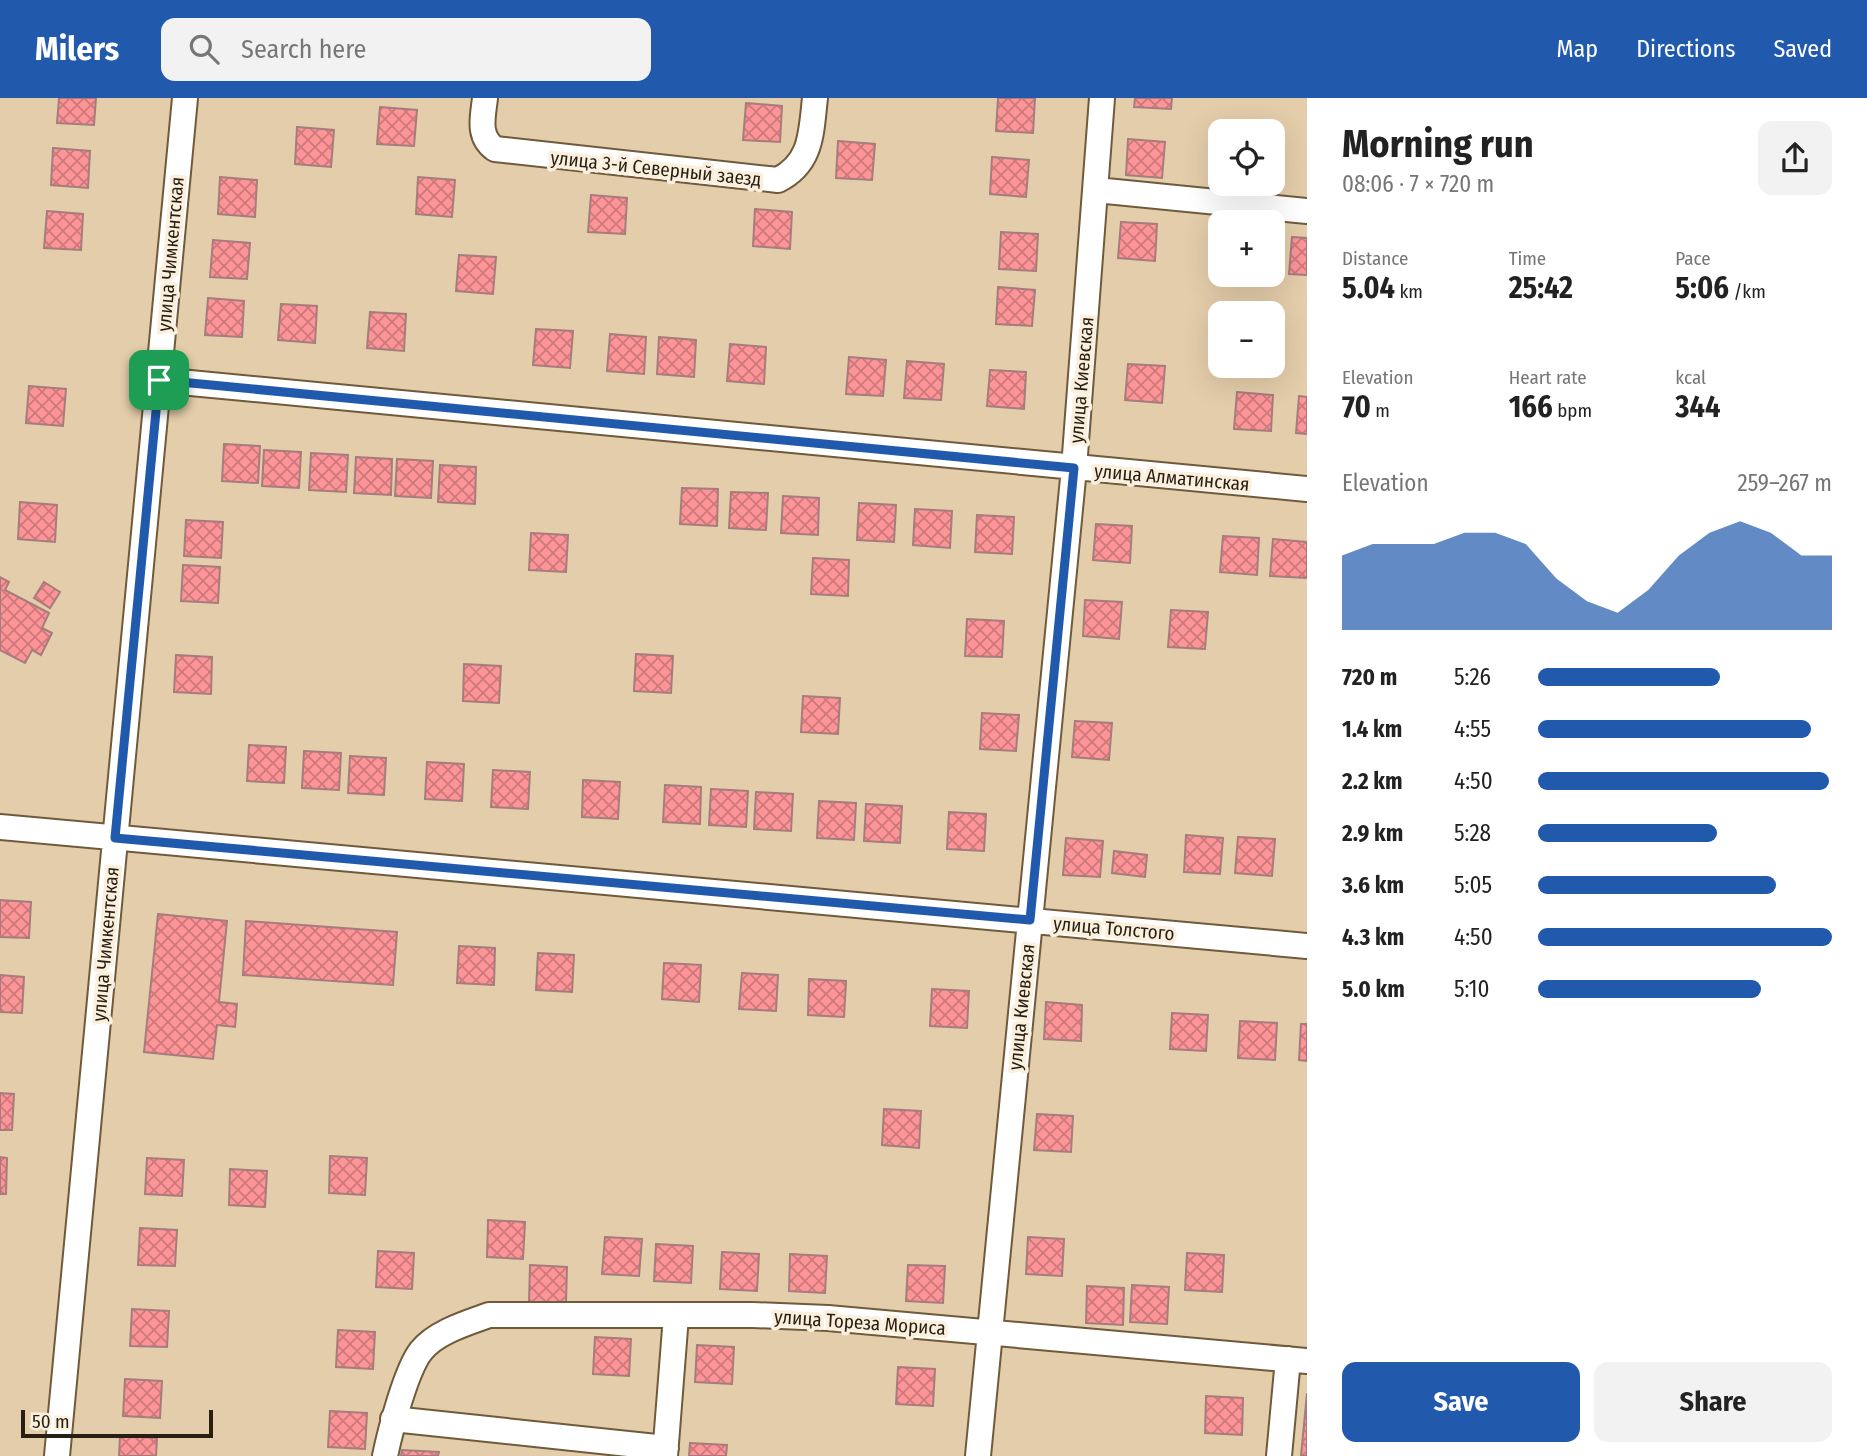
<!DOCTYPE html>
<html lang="en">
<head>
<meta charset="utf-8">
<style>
	body { margin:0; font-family:"Fira Sans Condensed",sans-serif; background:#f2f2f2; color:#222; height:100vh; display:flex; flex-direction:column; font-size:26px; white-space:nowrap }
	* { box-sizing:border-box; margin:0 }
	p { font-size:23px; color:#767676 }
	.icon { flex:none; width:38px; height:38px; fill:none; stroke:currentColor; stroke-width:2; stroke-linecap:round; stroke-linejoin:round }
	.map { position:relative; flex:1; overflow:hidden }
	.details { display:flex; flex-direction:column; background:#fff; width:560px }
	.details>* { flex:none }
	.tools { position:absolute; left:1208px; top:21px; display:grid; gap:14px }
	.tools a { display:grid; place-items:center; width:77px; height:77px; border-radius:14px; background:#fff; box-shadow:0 7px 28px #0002; font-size:35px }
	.scale { position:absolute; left:21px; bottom:18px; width:192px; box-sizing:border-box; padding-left:7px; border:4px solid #281f12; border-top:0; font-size:19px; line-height:24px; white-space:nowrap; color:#281f12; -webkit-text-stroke:5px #fbefde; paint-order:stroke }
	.pin { position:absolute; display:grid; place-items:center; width:60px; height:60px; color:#fff; margin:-30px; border-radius:14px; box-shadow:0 4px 10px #0006 }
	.round { display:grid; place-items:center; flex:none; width:74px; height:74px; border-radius:14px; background:#f2f2f2 }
	.overview { display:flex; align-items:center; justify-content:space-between; height:119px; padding:0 35px }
	h1 { font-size:38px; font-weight:700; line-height:52px }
	.stats { display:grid; grid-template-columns:repeat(3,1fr); gap:10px; height:119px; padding:7px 35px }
	.stats div { display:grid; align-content:center }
	.stats b { font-size:30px; font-weight:700 }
	.stats small { font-size:19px; font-weight:400 }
	.stats p { font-size:19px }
	.chart { height:196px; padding:14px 35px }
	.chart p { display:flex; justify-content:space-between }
	.chart svg { width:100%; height:126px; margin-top:7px; fill:#215aac; opacity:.7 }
	.primary-button { display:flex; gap:14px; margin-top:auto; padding:14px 35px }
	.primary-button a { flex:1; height:80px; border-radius:14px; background:#215aac; color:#fff; font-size:28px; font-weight:700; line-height:80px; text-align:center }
	.primary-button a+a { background:#f2f2f2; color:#222 }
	ul { padding:0 35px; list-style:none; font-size:23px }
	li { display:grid; grid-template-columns:112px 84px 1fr; align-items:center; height:52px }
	li i { height:18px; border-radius:9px; background:#215aac }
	header { display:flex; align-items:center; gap:42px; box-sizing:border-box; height:98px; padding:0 35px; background:#215aac; color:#fff }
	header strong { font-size:33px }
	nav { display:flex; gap:38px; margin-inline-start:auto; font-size:24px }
	.search { width:490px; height:63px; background:#f2f2f2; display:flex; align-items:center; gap:18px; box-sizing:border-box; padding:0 24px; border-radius:14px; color:#767676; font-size:26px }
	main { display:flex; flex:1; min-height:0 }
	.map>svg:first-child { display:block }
	.building { fill:url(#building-cross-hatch); stroke:#a67c7c; stroke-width:2 }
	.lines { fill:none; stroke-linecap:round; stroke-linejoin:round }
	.minor-casing { stroke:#6f5a3b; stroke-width:28 }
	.minor { stroke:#fff; stroke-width:24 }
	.route-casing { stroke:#fff; stroke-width:14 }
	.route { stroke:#215aac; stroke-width:9 }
	.labels { text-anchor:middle; stroke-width:7; stroke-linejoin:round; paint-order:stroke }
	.street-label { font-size:19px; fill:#281f12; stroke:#fbefde }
</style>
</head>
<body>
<header>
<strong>Milers</strong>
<div class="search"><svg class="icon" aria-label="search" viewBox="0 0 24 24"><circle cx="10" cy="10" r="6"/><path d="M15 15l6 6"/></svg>Search here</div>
<nav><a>Map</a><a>Directions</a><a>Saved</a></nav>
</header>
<main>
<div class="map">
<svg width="1307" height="1358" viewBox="0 0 1307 1358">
	<defs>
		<pattern id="building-cross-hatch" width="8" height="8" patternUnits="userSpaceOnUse" patternTransform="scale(1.75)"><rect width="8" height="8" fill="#fd9498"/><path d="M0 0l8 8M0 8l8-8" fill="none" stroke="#cd787b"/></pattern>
	</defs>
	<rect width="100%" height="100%" fill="#e4cdaa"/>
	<path class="building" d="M59 0H96L94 27 57 25Z
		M998 0H1035L1033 35 996 33Z
		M1135 0H1172L1171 11 1134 9Z
		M746 5 782 8 780 44 743 42Z
		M380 9 417 12 414 48 377 46Z
		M297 29 334 32 331 69 295 66Z
		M1128 41 1165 44 1162 80 1126 77Z
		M838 43 875 46 872 82 836 80Z
		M53 50 90 53 88 90 51 87Z
		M992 59 1029 62 1026 99 990 96Z
		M220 79 257 82 255 119 218 116Z
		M418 79 455 82 452 119 416 116Z
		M591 97 627 100 625 136 588 134Z
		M755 111 792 114 790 151 753 148Z
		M47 113 83 116 81 152 44 150Z
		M1121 124 1157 126 1155 163 1118 160Z
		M1001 134 1038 136 1036 173 999 171Z
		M1292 139 1307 140V177L1289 176Z
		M213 142 250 145 247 181 210 179Z
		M459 157 496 159 493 196 456 193Z
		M998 189 1035 192 1032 228 996 226Z
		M208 200 244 203 242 239 205 237Z
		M281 206 317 208 315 245 278 242Z
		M370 214 406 216 404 253 367 250Z
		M536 231 573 233 570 270 533 267Z
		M610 236 646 239 644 276 607 273Z
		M659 239 696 242 694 279 657 276Z
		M730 246 766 249 764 286 727 283Z
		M849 259 886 262 883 298 846 296Z
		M907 263 944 266 941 302 904 300Z
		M1128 266 1165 268 1162 305 1125 302Z
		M990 272 1026 274 1024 311 987 308Z
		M29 288 66 291 63 328 26 325Z
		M1237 294 1273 297 1271 333 1234 331Z
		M1299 298 1307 299V336L1296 335Z
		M224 346 260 348 258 385 222 383Z
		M264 352 301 354 299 390 262 388Z
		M311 355 348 357 346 394 309 392Z
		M356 359 392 361 391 397 354 395Z
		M397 361 433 363 431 400 395 398Z
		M440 367 476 369 475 406 438 404Z
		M682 390 718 391 717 428 680 426Z
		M731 394 768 395 766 432 729 430Z
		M783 398 819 400 818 437 781 435Z
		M20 404 57 407 55 444 18 441Z
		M859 405 896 407 894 444 857 442Z
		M915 411 952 413 950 450 913 447Z
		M977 417 1014 419 1012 456 975 454Z
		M186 422 223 424 221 460 184 458Z
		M1096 426 1132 428 1130 465 1093 462Z
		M531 435 568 437 566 474 529 472Z
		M1223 438 1259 440 1257 477 1220 474Z
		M1273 441 1307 444V480L1270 478Z
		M813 460 849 462 848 498 811 496Z
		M183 467 220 469 218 505 181 503Z
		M0 479 9 484 5 492 49 515 42 530 52 535 41 557 32 552 25 565 0 552Z
		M44 484 60 494 50 510 34 500Z
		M1085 502 1122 504 1119 541 1083 538Z
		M1171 512 1208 514 1205 551 1168 549Z
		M967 521 1004 523 1002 559 965 558Z
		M636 556 673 558 671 595 634 593Z
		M176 557 212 559 211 596 174 594Z
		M464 566 501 568 499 605 463 603Z
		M803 598 840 600 838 636 801 634Z
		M982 615 1019 617 1016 653 980 651Z
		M1075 623 1112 625 1109 662 1072 659Z
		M249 647 286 649 284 685 247 683Z
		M304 653 341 655 339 692 302 690Z
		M350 658 386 660 384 697 348 695Z
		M427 664 464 666 462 703 425 701Z
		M493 672 530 674 528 711 491 709Z
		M583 682 620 684 618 721 582 719Z
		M665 687 701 689 700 726 663 724Z
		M711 691 748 693 746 729 709 727Z
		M756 694 793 696 791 733 754 731Z
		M819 703 856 705 854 742 817 740Z
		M866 706 902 708 900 745 864 743Z
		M949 714 986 716 984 753 947 751Z
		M1186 737 1223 740 1220 776 1184 774Z
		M1238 739 1275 741 1272 778 1235 775Z
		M1066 740 1103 743 1100 779 1063 777Z
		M1114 753 1147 757 1145 779 1112 775Z
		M0 802 31 804 29 840 0 839Z
		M158 816 227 823 219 904 237 906 235 929 217 927 213 961 144 954Z
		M246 823 397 834 393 887 243 877Z
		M459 848 495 850 494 887 457 885Z
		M538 855 574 857 572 894 536 892Z
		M664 865 701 867 699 904 662 901Z
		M742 875 778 877 776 913 739 911Z
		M0 877 24 879 22 915 0 914Z
		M809 881 846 883 844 919 808 917Z
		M932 891 969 893 967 930 930 928Z
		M1046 904 1082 907 1081 943 1044 941Z
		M1172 915 1208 917 1206 953 1170 951Z
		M1240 923 1277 925 1275 962 1238 960Z
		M1301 926H1307V963L1299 962Z
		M0 995 14 996 12 1032H0Z
		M884 1011 921 1013 919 1050 882 1047Z
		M1037 1016 1073 1018 1071 1054 1034 1052Z
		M330 1058 367 1060 365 1097 329 1095Z
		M0 1059 7 1060 6 1096H0Z
		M147 1060 184 1062 182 1098 145 1096Z
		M230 1071 267 1073 265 1109 229 1107Z
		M488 1122 525 1124 523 1161 487 1159Z
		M140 1130 177 1132 175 1168 138 1167Z
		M605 1139 642 1141 639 1178 602 1176Z
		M1028 1139 1064 1141 1062 1178 1026 1176Z
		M656 1146 693 1148 691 1185 654 1183Z
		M378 1153 414 1155 412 1191 376 1189Z
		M722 1154 759 1156 757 1193 720 1191Z
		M1187 1155 1224 1157 1222 1194 1185 1192Z
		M790 1156 827 1158 825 1195 789 1193Z
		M530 1167 567 1169 566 1205 529 1204Z
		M908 1167 945 1168 943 1205 906 1203Z
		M1132 1187 1169 1189 1167 1226 1130 1224Z
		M1087 1188 1124 1190 1123 1227 1086 1225Z
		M132 1211 169 1213 167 1249 130 1248Z
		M338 1232 375 1234 373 1271 336 1269Z
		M595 1239 631 1241 629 1278 593 1276Z
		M697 1247 734 1249 732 1286 695 1284Z
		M898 1269 935 1271 933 1308 896 1306Z
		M125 1281 162 1283 160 1320 123 1318Z
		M1307 1295V1358H1301Z
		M1206 1298 1243 1300 1242 1337 1205 1335Z
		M330 1313 367 1315 365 1351 328 1349Z
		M120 1338 157 1340 156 1358H119Z
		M690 1345 727 1347 726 1358H689Z
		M402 1352 439 1354 438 1358H401Z"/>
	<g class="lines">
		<g class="minor-casing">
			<path id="minor" d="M485 0C483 19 477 38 495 51L778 82C812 65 811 35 815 0
				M1096 92 1307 113
				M159 282 1307 391
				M0 729 1307 848
				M393 1321 666 1350
				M57 1358 185 0
				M385 1358C390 1334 406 1272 421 1253 436 1234 467 1225 489 1217H753L828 1220 1307 1263
				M665 1358 676 1218
				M978 1358 1074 370 1102 0
				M1279 1358 1288 1261"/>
		</g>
		<use href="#minor" class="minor"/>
	</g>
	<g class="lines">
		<g class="route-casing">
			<path id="route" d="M159 282 1074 370 1030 822 115 740Z"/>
		</g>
		<use href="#route" class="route"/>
	</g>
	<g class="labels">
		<g class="street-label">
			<text transform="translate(656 70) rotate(6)" y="7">улица 3-й Северный заезд</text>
			<text transform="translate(170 156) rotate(-85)" y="7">улица Чимкентская</text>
			<text transform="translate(1081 282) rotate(-85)" y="7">улица Киевская</text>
			<text transform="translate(1172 379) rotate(5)" y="7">улица Алматинская</text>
			<text transform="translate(1114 830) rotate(5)" y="7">улица Толстого</text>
			<text transform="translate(105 846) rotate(-85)" y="7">улица Чимкентская</text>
			<text transform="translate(1021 909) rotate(-84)" y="7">улица Киевская</text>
			<text transform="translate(860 1224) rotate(4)" y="7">улица Тореза Мориса</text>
		</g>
	</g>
</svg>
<div class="tools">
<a><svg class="icon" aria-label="locate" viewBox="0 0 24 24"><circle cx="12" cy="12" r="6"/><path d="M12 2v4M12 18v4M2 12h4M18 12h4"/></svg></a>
<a>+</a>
<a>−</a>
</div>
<div class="scale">50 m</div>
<div class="pin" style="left:159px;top:282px;background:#1e9e55"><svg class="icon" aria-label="arrive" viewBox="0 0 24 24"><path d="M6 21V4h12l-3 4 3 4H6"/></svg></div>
</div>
<section class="details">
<div class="overview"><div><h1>Morning run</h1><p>08:06 · 7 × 720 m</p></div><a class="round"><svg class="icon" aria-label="share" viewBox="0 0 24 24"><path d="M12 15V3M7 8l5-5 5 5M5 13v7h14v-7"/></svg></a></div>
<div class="stats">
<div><p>Distance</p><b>5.04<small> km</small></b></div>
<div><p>Time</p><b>25:42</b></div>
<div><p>Pace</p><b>5:06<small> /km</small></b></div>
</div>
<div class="stats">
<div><p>Elevation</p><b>70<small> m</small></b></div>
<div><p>Heart rate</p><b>166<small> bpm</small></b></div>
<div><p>kcal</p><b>344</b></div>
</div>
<div class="chart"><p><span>Elevation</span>259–267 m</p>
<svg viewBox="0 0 160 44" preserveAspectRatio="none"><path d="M0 44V18L10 14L20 14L30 14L40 10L50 10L60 14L70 26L80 34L90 38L100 30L110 18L120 10L130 6L140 10L150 18L160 18V44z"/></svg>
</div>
<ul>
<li><b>720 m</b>5:26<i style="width:62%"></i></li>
<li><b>1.4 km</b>4:55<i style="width:93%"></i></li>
<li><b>2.2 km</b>4:50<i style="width:99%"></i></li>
<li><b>2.9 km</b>5:28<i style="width:61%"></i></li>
<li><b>3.6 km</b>5:05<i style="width:81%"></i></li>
<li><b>4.3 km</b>4:50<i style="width:100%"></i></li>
<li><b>5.0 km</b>5:10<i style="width:76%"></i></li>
</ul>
<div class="primary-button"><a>Save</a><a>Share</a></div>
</section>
</main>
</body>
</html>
